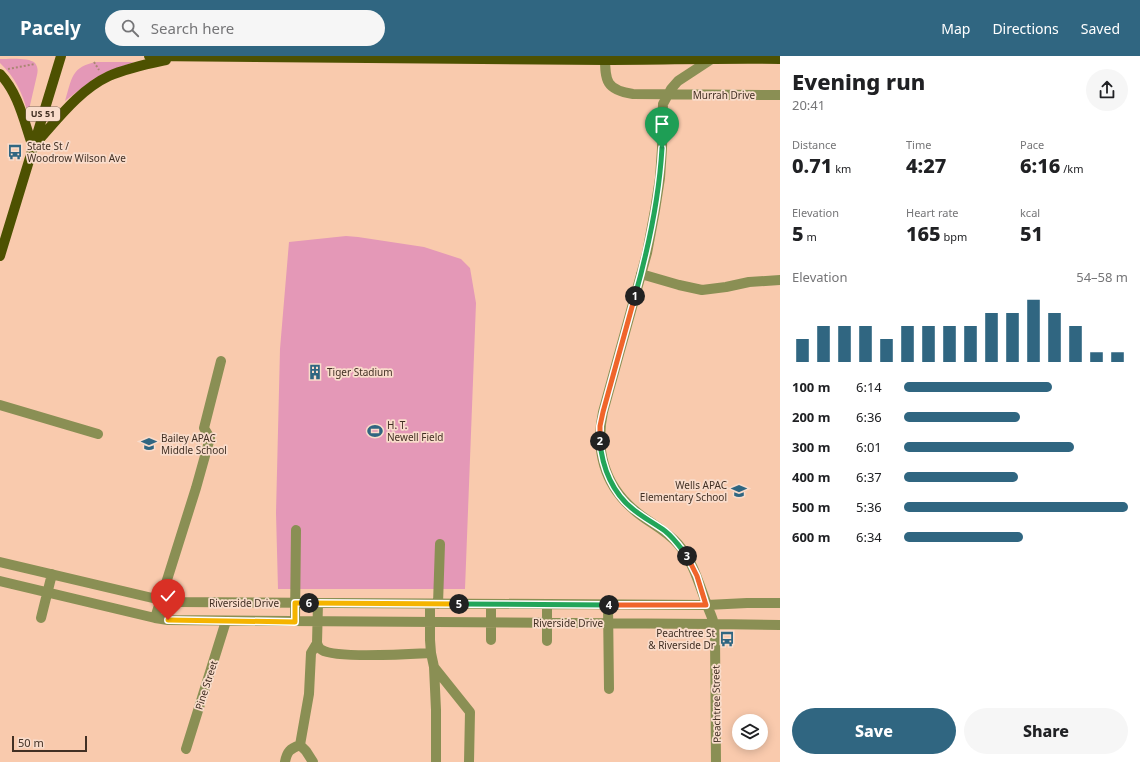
<!DOCTYPE html>
<html lang="en">
<head>
<meta charset="utf-8">
<style>
	body { margin:0; font-family:"Noto Sans",sans-serif; background:#f6f6f6; color:#202124; height:100vh; display:flex; flex-direction:column; font-size:15px; white-space:nowrap }
	* { box-sizing:border-box; margin:0 }
	p { font-size:13px; color:#757577 }
	.icon { flex:none; width:22px; height:22px; fill:none; stroke:currentColor; stroke-width:2; stroke-linecap:round; stroke-linejoin:round }
	.map { position:relative; flex:1; overflow:hidden }
	.panel { display:flex; flex-direction:column; background:#fff; width:360px }
	.panel>* { flex:none }
	.controls { position:absolute; left:732px; top:658px; display:grid; gap:8px }
	.controls a { display:grid; place-items:center; width:36px; height:36px; border-radius:50%; background:#fff; box-shadow:0 2px 10px #0003; font-size:20px }
	.scale { position:absolute; left:12px; bottom:10px; width:75px; box-sizing:border-box; padding-left:4px; border:2px solid #423024; border-top:0; font-size:11px; line-height:14px; white-space:nowrap; color:#423024; -webkit-text-stroke:3px #f9dccb; paint-order:stroke }
	.pin { position:absolute; display:grid; place-items:center; width:34px; height:34px; color:#fff; margin:-41px -17px; border-radius:50% 50% 50% 0; rotate:-45deg; box-shadow:0 0 4px #0007 }
	.pin .icon { rotate:45deg }
	.km { position:absolute; width:20px; height:20px; margin:-10px; border-radius:50%; background:#222; color:#fff; font-size:11px; line-height:20px; text-align:center }
	.round { display:grid; place-items:center; flex:none; width:42px; height:42px; border-radius:21px; background:#f6f6f6 }
	.head { display:flex; align-items:center; justify-content:space-between; height:68px; padding:0 12px }
	h1 { font-size:22px; font-weight:800; line-height:30px }
	.figures { display:grid; grid-template-columns:repeat(3,1fr); gap:6px; height:68px; padding:4px 12px }
	.figures div { display:grid; align-content:center }
	.figures b { font-size:20px; font-weight:800 }
	.figures small { font-size:11px; font-weight:400 }
	.figures p { font-size:11px }
	.chart { height:112px; padding:8px 12px }
	.chart p { display:flex; justify-content:space-between }
	.chart svg { width:100%; height:72px; margin-top:4px; stroke:#306681; stroke-width:6 }
	.cta { display:flex; gap:8px; margin-top:auto; padding:8px 12px }
	.cta a { flex:1; height:46px; border-radius:24px; background:#306681; color:#fff; font-size:16px; font-weight:800; line-height:46px; text-align:center }
	.cta a+a { background:#f6f6f6; color:#202124 }
	ul { padding:0 12px; list-style:none; font-size:13px }
	li { display:grid; grid-template-columns:64px 48px 1fr; align-items:center; height:30px }
	li i { height:10px; border-radius:5px; background:#306681 }
	header { display:flex; align-items:center; gap:24px; box-sizing:border-box; height:56px; padding:0 20px; background:#306681; color:#fff }
	header strong { font-size:19px }
	nav { display:flex; gap:22px; margin-inline-start:auto; font-size:14px }
	.search { width:280px; height:36px; background:#f6f6f6; display:flex; align-items:center; gap:10px; box-sizing:border-box; padding:0 14px; border-radius:22px; color:#757577; font-size:15px }
	main { display:flex; flex:1; min-height:0 }
	.map>svg:first-child { display:block }
	.green { fill:#e498b7 }
	.lines { fill:none; stroke-linecap:round; stroke-linejoin:round }
	.path { stroke:#aa8772; stroke-width:2; stroke-dasharray:2 2; stroke-linecap:butt }
	.minor { stroke:#8a8f54; stroke-width:10 }
	.major { stroke:#4d5101; stroke-width:10 }
	.split-1-casing { stroke:#fff; stroke-width:8 }
	.split-2-casing { stroke:#fff; stroke-width:8 }
	.split-3-casing { stroke:#fff; stroke-width:8 }
	.split-4-casing { stroke:#fff; stroke-width:8 }
	.split-5-casing { stroke:#fff; stroke-width:8 }
	.split-6-casing { stroke:#fff; stroke-width:8 }
	.split-7-casing { stroke:#fff; stroke-width:8 }
	.split-1 { stroke:#22a559; stroke-width:5 }
	.split-2 { stroke:#f0652b; stroke-width:5 }
	.split-3 { stroke:#22a559; stroke-width:5 }
	.split-4 { stroke:#f0652b; stroke-width:5 }
	.split-5 { stroke:#22a559; stroke-width:5 }
	.split-6 { stroke:#f5b400; stroke-width:5 }
	.split-7 { stroke:#f5b400; stroke-width:5 }
	.labels { text-anchor:middle; stroke-width:3.5; stroke-linejoin:round; paint-order:stroke }
	.shield { fill:#f9dccb; stroke:#796456; stroke-width:1 }
	.shield-label { font-size:9px; font-weight:bold; fill:#423024 }
	.street-label { font-size:10px; fill:#423024; stroke:#f9dccb }
	.poi-label { font-size:10px; fill:#423024; stroke:#f9dccb; text-anchor:start }
</style>
</head>
<body>
<header>
<strong>Pacely</strong>
<div class="search"><svg class="icon" aria-label="search" viewBox="0 0 24 24"><circle cx="10" cy="10" r="6"/><path d="M15 15l6 6"/></svg>Search here</div>
<nav><a>Map</a><a>Directions</a><a>Saved</a></nav>
</header>
<main>
<div class="map">
<svg width="780" height="706" viewBox="0 0 780 706">
	<rect width="100%" height="100%" fill="#f9caad"/>
	<path class="green" d="M0 3C8 3 29 1 35 7 38 11 38 15 37 19L28 58C23 38 15 21 0 7Z
		M97 6H134L106 16 92 24 65 45C72 23 71 10 97 6Z
		M346 180 358 181 424 191 461 203 470 212 476 247 465 533H278L276 457 280 293 289 186Z"/>
	<g class="lines">
		<path class="path" d="M94 6 99 14
			M8 13 35 8"/>
		<path class="minor" d="M605 0C605 25 606 34 633 38L780 39
			M713 2 678 25 671 33 663 48 662 92 660 122 655 154 647 197 603 356C595 393 604 428 633 453 647 466 665 473 678 488 693 505 699 528 707 549 709 555 713 562 714 569 714 573 715 577 715 581L716 706
			M641 218 679 229 702 234 726 231 749 226 780 224
			M0 349 98 378
			M0 506 161 544 179 546 707 549 747 547H780
			M0 525 155 562 168 564 714 568 780 569
			M318 547 317 587C318 590 319 593 322 594 336 603 412 598 431 597
			M430 548V584L431 597 434 611 436 654V706
			M438 548 440 488
			M547 548V585
			M608 549 609 633
			M41 562 52 518
			M155 562 196 432 210 382 204 372 221 305
			M295 565 296 474
			M491 584V548
			M434 611 470 656 469 706
			M300 689 306 695 313 706
			M186 693 226 565
			M285 706C287 695 290 693 300 689L309 638 311 597 317 587"/>
		<path class="major" d="M149 0 605 4C663 4 722 2 780 3
			M0 18C19 38 24 66 33 91
			M35 88C57 64 79 34 109 20 127 12 147 8 166 4
			M0 200 61 0"/>
	</g>
	<g class="lines">
		<g class="split-1-casing">
			<path id="split-1" d="M635 240C649 190 659 144 662 92"/>
		</g>
		<g class="split-2-casing">
			<path id="split-2" d="M600 385V370L603 356 635 240"/>
		</g>
		<g class="split-3-casing">
			<path id="split-3" d="M600 385C602 412 613 438 634 454 644 462 655 468 665 475 674 482 680 491 687 500"/>
		</g>
		<g class="split-4-casing">
			<path id="split-4" d="M609 549H706L697 520 687 500"/>
		</g>
		<g class="split-5-casing">
			<path id="split-5" d="M459 548 609 549"/>
		</g>
		<g class="split-6-casing">
			<path id="split-6" d="M309 547 459 548"/>
		</g>
		<g class="split-7-casing">
			<path id="split-7" d="M168 564 295 566V547H309"/>
		</g>
		<use href="#split-1" class="split-1"/>
		<use href="#split-2" class="split-2"/>
		<use href="#split-3" class="split-3"/>
		<use href="#split-4" class="split-4"/>
		<use href="#split-5" class="split-5"/>
		<use href="#split-6" class="split-6"/>
		<use href="#split-7" class="split-7"/>
	</g>
	<defs>
		<g id="bus-bare" transform="scale(1.2)"><path d="M-5-6H5V4H4V6H2V4H-2V6H-4V4H-5ZM-3.5-4V0h7V-4ZM-3.5 1.2v1.5H-2V1.2ZM2 1.2v1.5H3.5V1.2Z" fill="#306681" stroke="#f9dccb" stroke-width="2.5" paint-order="stroke"/></g>
		<g id="building-bare" transform="scale(1.2)"><path d="M-4-6H4V6H1V3H-1V6H-4ZM-2.5-4.3h1.7v1.8h-1.7ZM.8-4.3h1.7v1.8H.8ZM-2.5-1h1.7V.8h-1.7ZM.8-1h1.7V.8H.8Z" fill="#306681" stroke="#f9dccb" stroke-width="2.5" paint-order="stroke"/></g>
		<g id="stadium-bare" transform="scale(1.2)"><path d="M0-5a6.5 5 0 1 0 0 10a6.5 5 0 1 0 0-10ZM-3.5-1.8h7v3.6h-7Z" fill="#306681" stroke="#f9dccb" stroke-width="2.5" paint-order="stroke"/></g>
		<g id="school-bare" transform="scale(1.2)"><path d="M0-5L7-2L0 1L-7-2ZM-4 1L0 2.5L4 1V4Q0 6-4 4Z" fill="#306681" stroke="#f9dccb" stroke-width="2.5" paint-order="stroke"/></g>
	</defs>
	<g fill-rule="evenodd">
		<use href="#bus-bare" x="15" y="96"/>
		<use href="#building-bare" x="315" y="316"/>
		<use href="#stadium-bare" x="375" y="375"/>
		<use href="#school-bare" x="149" y="388"/>
		<use href="#school-bare" x="739" y="435"/>
		<use href="#bus-bare" x="727" y="583"/>
	</g>
	<g class="labels">
		<rect class="shield" x="26" y="51" width="34" height="14" rx="3"/>
		<g class="shield-label">
			<text x="43" y="61">US 51</text>
		</g>
		<g class="street-label">
			<text x="724" y="43">Murrah Drive</text>
			<text x="244" y="551">Riverside Drive</text>
			<text x="568" y="571">Riverside Drive</text>
			<text transform="translate(206 629) rotate(-72)" y="4">Pine Street</text>
			<text transform="translate(716 648) rotate(-91)" y="4">Peachtree Street</text>
		</g>
		<g class="poi-label">
			<text x="27" y="94">State St /<tspan x="27" dy="12">Woodrow Wilson Ave</tspan></text>
			<text x="327" y="320">Tiger Stadium</text>
			<text x="387" y="373">H. T.<tspan x="387" dy="12">Newell Field</tspan></text>
			<text x="161" y="386">Bailey APAC<tspan x="161" dy="12">Middle School</tspan></text>
			<text x="727" y="433" text-anchor="end">Wells APAC<tspan x="727" dy="12">Elementary School</tspan></text>
			<text x="715" y="581" text-anchor="end">Peachtree St<tspan x="715" dy="12">&amp; Riverside Dr</tspan></text>
		</g>
	</g>
</svg>
<div class="controls">
<a><svg class="icon" aria-label="layers" viewBox="0 0 24 24"><path d="M12 4l9 5-9 5-9-5zM3 14l9 5 9-5"/></svg></a>
</div>
<div class="scale">50 m</div>
<div class="pin" style="left:662px;top:92px;background:#1e9e55"><svg class="icon" aria-label="arrive" viewBox="0 0 24 24"><path d="M6 21V4h12l-3 4 3 4H6"/></svg></div>
<div class="pin" style="left:168px;top:564px;background:#d93025"><svg class="icon" aria-label="check" viewBox="0 0 24 24"><path d="M5 12l5 5 9-10"/></svg></div>
<b class="km" style="left:635px;top:240px">1</b>
<b class="km" style="left:600px;top:385px">2</b>
<b class="km" style="left:687px;top:500px">3</b>
<b class="km" style="left:609px;top:549px">4</b>
<b class="km" style="left:459px;top:548px">5</b>
<b class="km" style="left:309px;top:547px">6</b>
</div>
<section class="panel">
<div class="head"><div><h1>Evening run</h1><p>20:41</p></div><a class="round"><svg class="icon" aria-label="share" viewBox="0 0 24 24"><path d="M12 15V3M7 8l5-5 5 5M5 13v7h14v-7"/></svg></a></div>
<div class="figures">
<div><p>Distance</p><b>0.71<small> km</small></b></div>
<div><p>Time</p><b>4:27</b></div>
<div><p>Pace</p><b>6:16<small> /km</small></b></div>
</div>
<div class="figures">
<div><p>Elevation</p><b>5<small> m</small></b></div>
<div><p>Heart rate</p><b>165<small> bpm</small></b></div>
<div><p>kcal</p><b>51</b></div>
</div>
<div class="chart"><p><span>Elevation</span>54–58 m</p>
<svg viewBox="0 0 160 44" preserveAspectRatio="none"><path d="M5 44V30M15 44V22M25 44V22M35 44V22M45 44V30M55 44V22M65 44V22M75 44V22M85 44V22M95 44V14M105 44V14M115 44V6M125 44V14M135 44V22M145 44V38M155 44V38"/></svg>
</div>
<ul>
<li><b>100 m</b>6:14<i style="width:66%"></i></li>
<li><b>200 m</b>6:36<i style="width:52%"></i></li>
<li><b>300 m</b>6:01<i style="width:76%"></i></li>
<li><b>400 m</b>6:37<i style="width:51%"></i></li>
<li><b>500 m</b>5:36<i style="width:100%"></i></li>
<li><b>600 m</b>6:34<i style="width:53%"></i></li>
</ul>
<div class="cta"><a>Save</a><a>Share</a></div>
</section>
</main>
</body>
</html>
